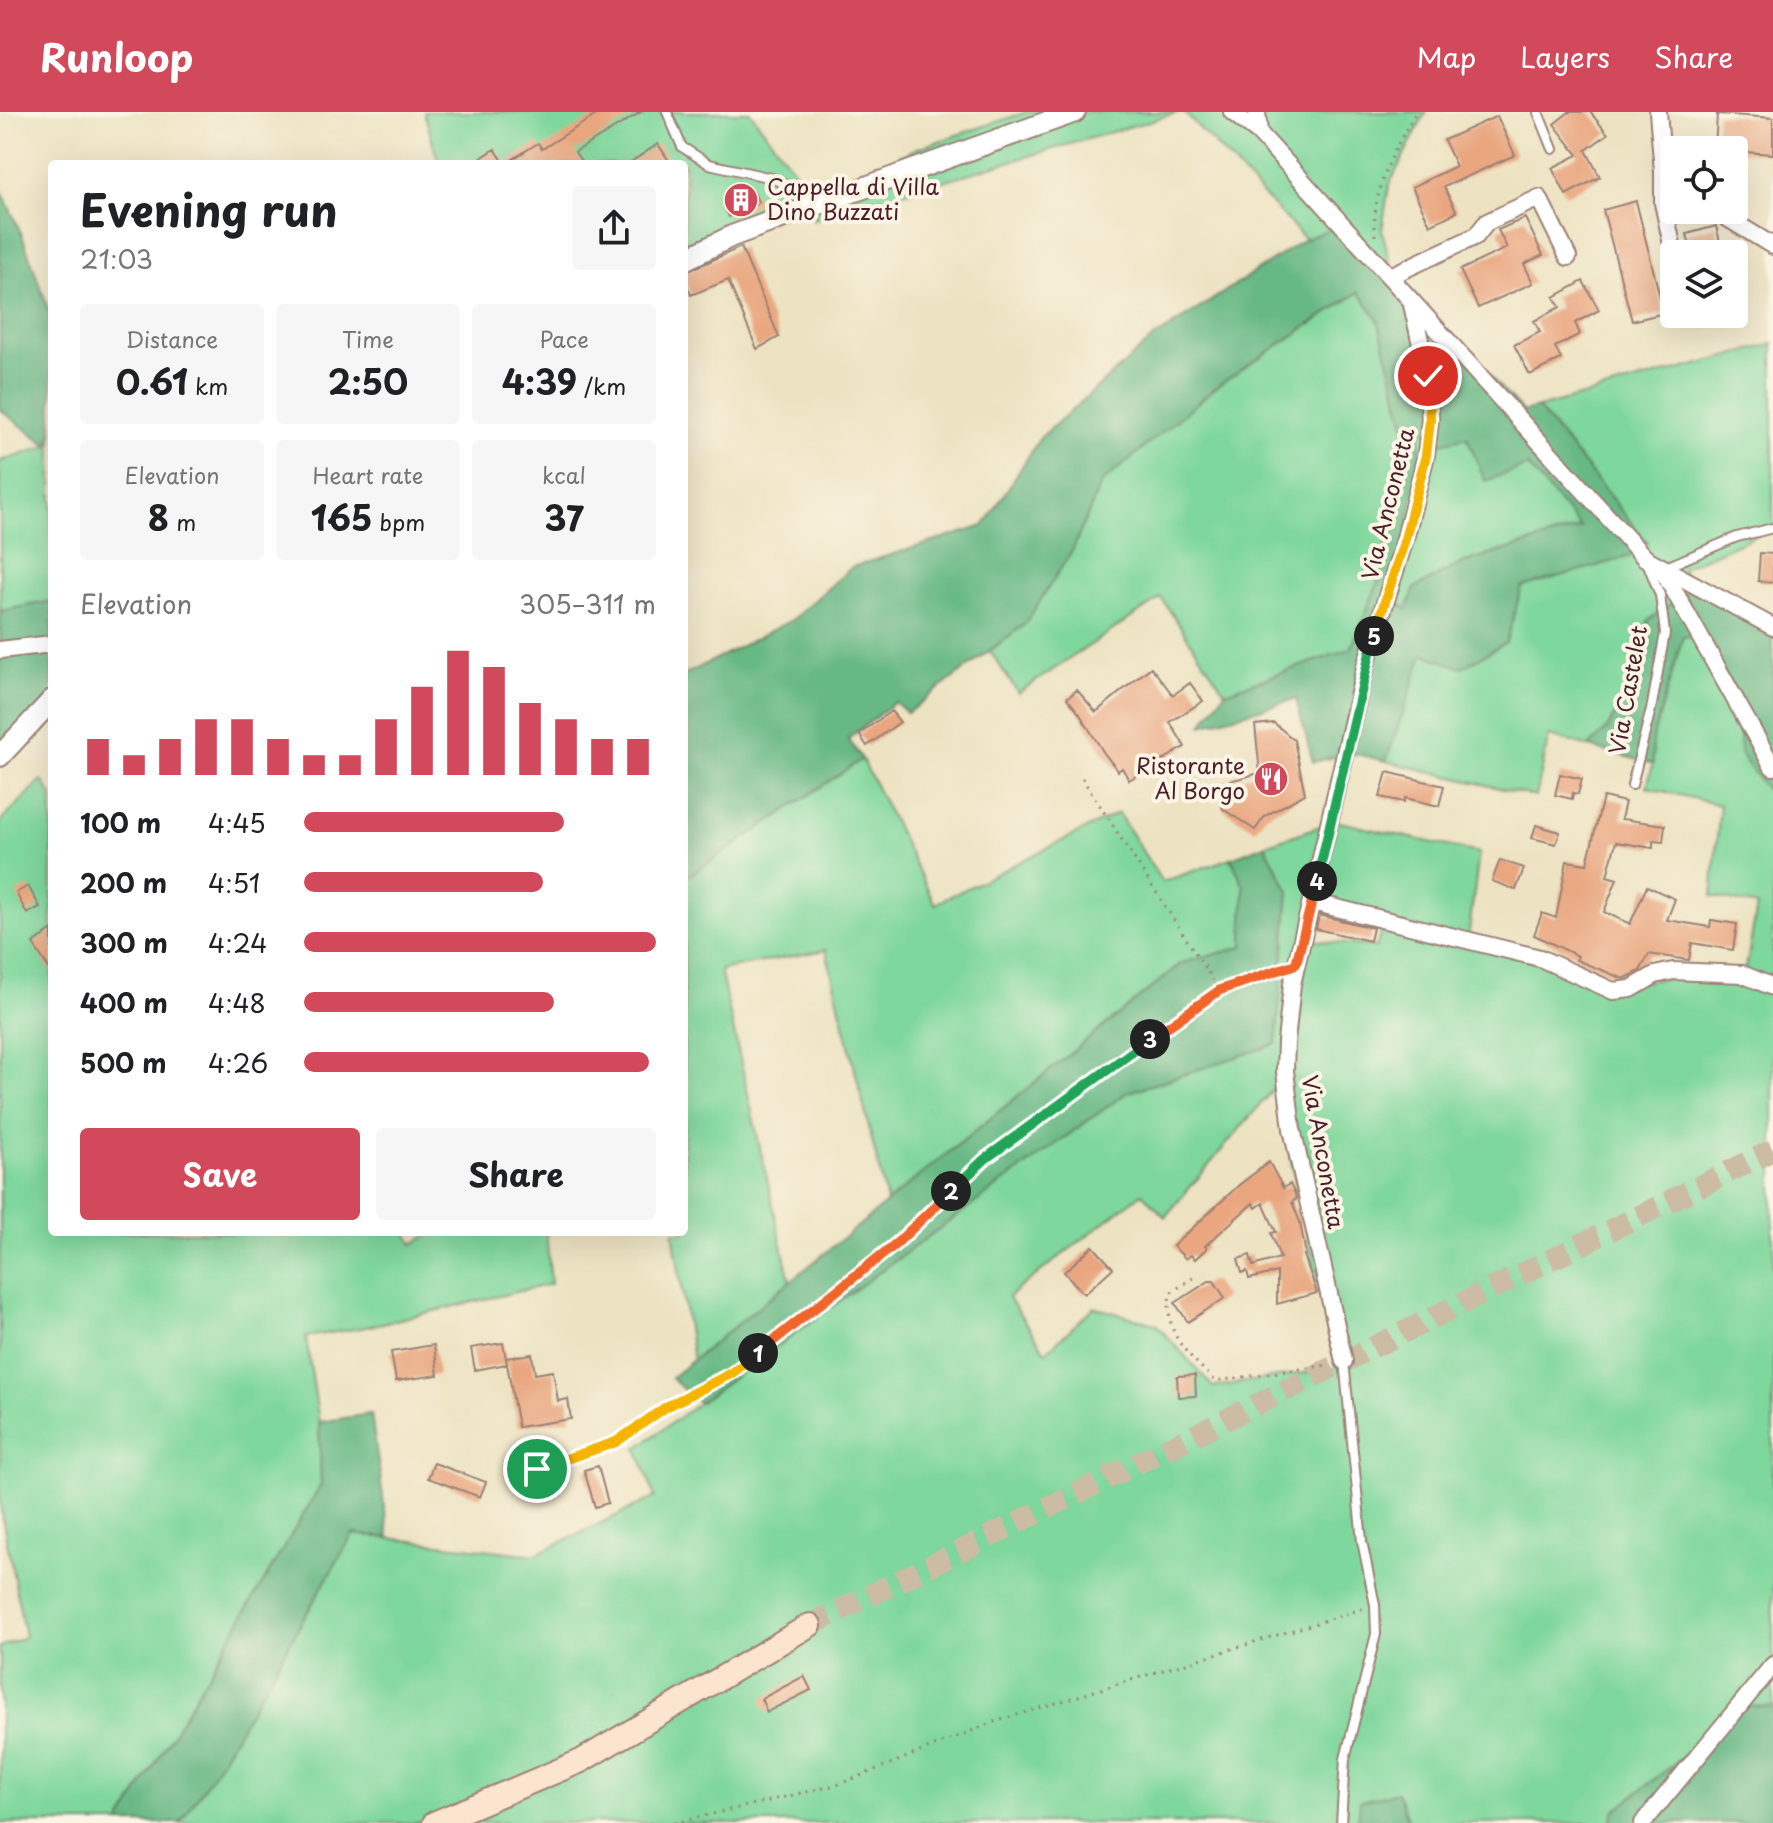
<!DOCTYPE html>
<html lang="en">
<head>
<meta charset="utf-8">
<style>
	body { margin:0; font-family:"Playpen Sans",sans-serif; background:#f6f6f6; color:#202124; height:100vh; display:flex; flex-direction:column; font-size:30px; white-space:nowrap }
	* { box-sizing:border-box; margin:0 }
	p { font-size:26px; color:#757577 }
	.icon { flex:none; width:44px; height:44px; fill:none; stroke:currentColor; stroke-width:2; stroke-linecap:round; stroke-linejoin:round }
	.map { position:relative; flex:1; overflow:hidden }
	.panel { position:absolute; left:48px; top:48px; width:640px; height:1076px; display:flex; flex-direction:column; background:#fff; border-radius:8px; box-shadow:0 8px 32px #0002 }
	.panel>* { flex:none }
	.tools { position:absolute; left:1660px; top:24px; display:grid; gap:16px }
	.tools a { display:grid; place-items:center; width:88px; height:88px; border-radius:8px; background:#fff; box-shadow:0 8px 32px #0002; font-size:40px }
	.pin { position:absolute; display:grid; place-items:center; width:68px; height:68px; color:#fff; margin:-34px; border:4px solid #fff; border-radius:50%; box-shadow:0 2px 8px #0007 }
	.km { position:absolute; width:40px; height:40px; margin:-20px; border-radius:50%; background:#222; color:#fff; font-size:22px; line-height:40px; text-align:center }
	.round { display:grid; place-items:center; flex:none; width:84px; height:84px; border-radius:8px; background:#f6f6f6 }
	.overview { display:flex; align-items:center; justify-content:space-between; height:136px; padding:0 32px }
	h1 { font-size:44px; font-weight:700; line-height:60px }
	.figures { display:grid; grid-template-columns:repeat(3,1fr); gap:12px; height:136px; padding:8px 32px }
	.figures div { display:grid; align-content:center; border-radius:8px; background:#f6f6f6; text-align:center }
	.figures b { font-size:34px; font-weight:700 }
	.figures small { font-size:22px; font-weight:400 }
	.figures p { font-size:22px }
	.chart { height:224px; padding:16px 32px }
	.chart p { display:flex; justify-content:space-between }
	.chart svg { width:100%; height:144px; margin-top:8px; stroke:#d1495b; stroke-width:6 }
	.button { display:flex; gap:16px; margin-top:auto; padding:16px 32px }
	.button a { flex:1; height:92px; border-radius:8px; background:#d1495b; color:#fff; font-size:32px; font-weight:700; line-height:92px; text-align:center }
	.button a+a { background:#f6f6f6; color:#202124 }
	ul { padding:0 32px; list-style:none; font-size:26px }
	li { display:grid; grid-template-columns:128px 96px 1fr; align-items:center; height:60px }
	li i { height:20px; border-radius:10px; background:#d1495b }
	header { display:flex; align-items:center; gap:48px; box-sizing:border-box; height:112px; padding:0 40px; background:#d1495b; color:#fff }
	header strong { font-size:38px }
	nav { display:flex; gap:44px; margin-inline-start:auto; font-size:28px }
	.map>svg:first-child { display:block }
	.green { fill:#7ed79c; stroke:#647b64; stroke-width:2; fill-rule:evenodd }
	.forest { fill:#66b884; stroke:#586c58; stroke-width:2; fill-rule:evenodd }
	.building { fill:#e9a67f }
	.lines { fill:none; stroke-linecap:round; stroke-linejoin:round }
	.secondary-tunnel { stroke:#ccbca4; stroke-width:22; stroke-dasharray:22 11; stroke-linecap:butt }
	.service-casing { stroke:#9c8176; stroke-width:12 }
	.minor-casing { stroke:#9c8176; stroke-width:20 }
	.tertiary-casing { stroke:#9c8176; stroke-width:24 }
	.secondary-casing { stroke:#9c8176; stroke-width:26 }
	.path { stroke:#9c8176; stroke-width:3; stroke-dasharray:2 6; stroke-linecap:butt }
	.service { stroke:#fff; stroke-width:8 }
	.minor { stroke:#fff; stroke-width:16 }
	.tertiary { stroke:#fff; stroke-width:20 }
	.secondary { stroke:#fce5cf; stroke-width:22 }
	.split-1-casing { stroke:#fff; stroke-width:16 }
	.split-2-casing { stroke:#fff; stroke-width:16 }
	.split-3-casing { stroke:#fff; stroke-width:16 }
	.split-4-casing { stroke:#fff; stroke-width:16 }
	.split-5-casing { stroke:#fff; stroke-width:16 }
	.split-6-casing { stroke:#fff; stroke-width:16 }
	.split-1 { stroke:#f5b400; stroke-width:10 }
	.split-2 { stroke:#f0652b; stroke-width:10 }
	.split-3 { stroke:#22a559; stroke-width:10 }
	.split-4 { stroke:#f0652b; stroke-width:10 }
	.split-5 { stroke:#22a559; stroke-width:10 }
	.split-6 { stroke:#f5b400; stroke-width:10 }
	.labels { text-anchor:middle; stroke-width:8; stroke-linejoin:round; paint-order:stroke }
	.poi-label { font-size:22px; fill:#4a1f2b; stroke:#fcf5e5; text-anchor:start }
	.street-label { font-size:22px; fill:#4a1f2b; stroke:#fcf5e5 }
</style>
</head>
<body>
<header>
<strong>Runloop</strong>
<nav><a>Map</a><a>Layers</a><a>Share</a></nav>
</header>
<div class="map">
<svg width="1773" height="1711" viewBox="0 0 1773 1711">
	<rect width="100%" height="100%" fill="#fcf5e5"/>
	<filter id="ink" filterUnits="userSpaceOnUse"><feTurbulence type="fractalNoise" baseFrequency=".0125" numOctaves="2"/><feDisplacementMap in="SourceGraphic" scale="16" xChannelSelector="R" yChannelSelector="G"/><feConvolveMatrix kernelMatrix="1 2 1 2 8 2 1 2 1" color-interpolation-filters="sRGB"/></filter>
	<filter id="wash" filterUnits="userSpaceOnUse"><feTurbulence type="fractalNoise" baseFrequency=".006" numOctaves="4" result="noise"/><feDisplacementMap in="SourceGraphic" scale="32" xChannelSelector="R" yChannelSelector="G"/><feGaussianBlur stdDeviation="1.8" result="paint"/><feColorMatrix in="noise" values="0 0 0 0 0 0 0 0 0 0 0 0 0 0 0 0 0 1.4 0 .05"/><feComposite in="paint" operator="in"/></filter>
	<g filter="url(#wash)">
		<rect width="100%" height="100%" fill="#ede3c2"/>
		<path class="green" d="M424 0H750L816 87 915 37 1027 0H1180L813 107 816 88 684 146V52H439Z
			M1184 0H1426L1389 73 1382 118 1392 159 1347 111 1305 127Z
			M1360 180 1378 208 1406 317 1403 360 1378 471 1351 537 1225 580 1161 486 1018 581 990 539 1025 512 1073 437 1101 371 1221 271Z
			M1773 232V416L1682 456 1689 478 1648 509 1631 574 1608 616 1589 635 1549 624 1536 685 1386 649 1422 542 1506 530 1521 475 1631 444 1566 332 1538 296Z
			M1421 315 1467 324 1528 354 1582 415 1462 451 1407 498 1395 487 1420 342Z
			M52 320V489L0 499V349L49 334Z
			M1683 524 1703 527 1740 585 1741 642 1773 687V1595H1749L1615 1698 1610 1711H1410L1397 1681 1361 1689 1358 1711H180L213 1662 353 1422 535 1443 655 1385 637 1336 1126 981 1276 932 1289 779 1265 733 1335 709 1479 741 1468 827 1612 873 1746 857 1757 794 1712 784 1720 693 1647 675 1653 652 1652 628ZM1312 789 1385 807 1376 835 1302 827ZM1275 975 1336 1256 1213 1275 1156 1212 1094 1195 1046 1240 1008 1185 1142 1081 1165 1105Z
			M862 647 935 792 1118 701 1162 770 1231 746 1244 774 1243 835 1182 851 887 1090 826 838 720 858 790 1169 693 1248 673 1120H684V767Z
			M42 668 52 683V1120H406L413 1132 434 1120H546L551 1172 361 1216 306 1225 319 1310 321 1373 120 1711H0V1535L25 1525 0 1393V710Z"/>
		<path class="forest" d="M0 75 22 123 52 208V320L49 334 0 298Z
			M1347 110 1523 300 1538 296 1648 431 1631 444 1522 475 1506 530 1462 556 1423 542 1386 649 1352 641 1313 650 1296 587 1202 613 1225 580 1351 537 1378 471 1403 360 1406 317 1378 208 1359 180 1221 271 1101 371 1073 437 1025 512 907 601 895 590 848 627 862 647 684 767V563L792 508 852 455 984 414 1040 326 1151 228 1305 127ZM1422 316 1438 332 1467 325 1485 369 1528 354 1581 416 1462 451 1415 476 1407 497 1395 487 1420 342Z
			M1689 478 1773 512V687L1740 642V585L1703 527 1683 524 1652 628 1653 652 1589 635 1608 616 1631 574 1648 509Z
			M52 489V597L0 641V499Z
			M1265 733 1289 779 1276 932 1126 981 699 1291 671 1266 1182 851 1243 835 1244 774 1231 746Z
			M371 1302 389 1426 353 1422 213 1662 180 1711H120L321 1373 319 1310Z
			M1749 1594 1773 1595V1711H1610L1615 1698Z
			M1397 1680 1410 1711H1358L1360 1689Z"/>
		<g id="blocks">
			<path class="building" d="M601 0H641L575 40 583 52H472L495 37 505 52 538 31 542 37Z
				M1569 0H1590L1608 22 1586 38 1600 65 1566 83 1552 56 1578 43 1554 12Z
				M1717 2 1773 6V42L1715 38Z
				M1497 4 1515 43 1444 75 1457 100 1430 113 1412 75 1456 54 1444 28Z
				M658 32 671 52H628Z
				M742 74 753 79 759 91 729 105 725 96 726 86 735 76Z
				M1636 89 1664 201 1632 209 1603 98Z
				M1525 106 1543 143 1524 152 1533 171 1478 196 1460 158 1507 136 1498 118Z
				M1716 114 1723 142H1692L1687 122Z
				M741 135 779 225 757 237 728 168 691 183 684 167V161Z
				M1583 169 1599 198 1575 211 1580 222 1555 235 1561 247 1530 263 1514 233 1540 220 1534 209 1560 195 1554 185Z
				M1760 441 1773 442V470L1758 469Z
				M1151 555 1173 583 1190 571 1203 589 1170 610 1185 635 1129 668 1122 656 1118 659 1104 641 1079 601 1067 586 1077 578 1096 600Z
				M891 599 900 610 867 634 859 622Z
				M1274 611 1294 628 1305 682 1265 704 1255 718 1223 697 1218 672 1260 661 1255 613Z
				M1387 660 1444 674 1439 694 1405 686 1404 690 1380 685Z
				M1560 662 1582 667 1578 682 1573 681 1572 687 1555 683Z
				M1603 685 1625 690 1621 707 1665 713 1663 730 1653 729V736L1616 730 1607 764 1617 767 1604 800 1630 812 1647 774 1675 787 1667 808 1710 815 1711 808 1737 812 1733 838 1692 831 1689 848 1649 842 1640 859 1624 867 1576 848 1578 844 1534 823 1542 801 1556 806 1567 749 1587 752Z
				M1536 713 1560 720 1556 732 1532 726Z
				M1500 748 1524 756 1516 778 1492 769Z
				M28 774 40 795 27 802 16 781Z
				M1319 803 1373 816 1370 829 1316 817Z
				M52 818V861L33 832Z
				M1269 1050 1283 1076 1290 1072 1295 1082 1296 1087 1292 1090 1300 1110 1306 1143H1304L1317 1181 1277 1192V1160L1249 1167 1247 1159 1242 1161 1238 1147 1250 1143 1253 1154 1280 1146 1271 1121 1276 1120 1263 1091 1256 1096 1253 1091 1205 1134 1207 1136 1195 1147 1191 1143 1186 1147 1173 1134 1239 1073Z
				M1093 1134 1113 1156 1084 1182 1064 1160Z
				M1209 1169H1214L1225 1186 1188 1210 1175 1191Z
				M503 1231 507 1252 475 1258 471 1236Z
				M434 1233 438 1263 396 1269 391 1240Z
				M532 1242 535 1262 553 1259 558 1289 568 1287 571 1307 518 1315 506 1246Z
				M1195 1263 1196 1284 1178 1285 1177 1264Z
				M434 1351 486 1370 480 1385 428 1366Z
				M598 1354 608 1391 595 1395 584 1358Z
				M804 1564 811 1578 767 1600 761 1587Z"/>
		</g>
	</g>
	<g filter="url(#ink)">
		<use href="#blocks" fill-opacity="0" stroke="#9c8176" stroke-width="2"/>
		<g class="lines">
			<path class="secondary-tunnel" d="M810 1513 1773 1038"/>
			<g class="service-casing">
				<path id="service" d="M667 0 682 35 709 52 772 66 798 78 815 92
					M1538 0 1553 37
					M1666 455 1737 425 1773 416
					M1632 673 1652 593 1665 521 1660 483 1647 450
					M537 1357 616 1330 666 1295 732 1261 897 1131 985 1047 1118 949 1220 878 1296 852
					M1341 1711 1345 1647 1376 1522 1375 1493 1362 1429 1344 1249"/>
			</g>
			<g class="minor-casing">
				<path id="minor" d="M1232 0 1259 21 1645 446 1773 515
					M1257 0 1259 21
					M1658 0 1663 60 1669 69
					M1663 60V91L1674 142
					M1714 98 1773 134
					M1390 164 1476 124 1487 110 1539 86 1568 145
					M1663 459 1773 655
					M0 538 52 532
					M1312 790 1540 846 1613 879 1631 877 1655 863 1673 859 1742 862 1773 875
					M1344 1249 1292 1017 1285 959 1286 930 1292 872 1365 555 1405 427 1426 343 1430 308 1428 264 1411 188
					M1643 1711 1773 1553"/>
			</g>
			<g class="tertiary-casing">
				<path id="tertiary" d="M684 148 732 124 816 93 1075 0
					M0 644 52 588"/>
			</g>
			<g class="secondary-casing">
				<path id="secondary" d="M434 1711 581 1649 810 1513"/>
			</g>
			<path class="path" d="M1375 124C1371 79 1394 37 1416 0
				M1082 666 1213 868
				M1193 1166 1170 1181C1164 1225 1187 1240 1215 1269L1329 1253
				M674 1711 840 1672 994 1610 1365 1496"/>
			<use href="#service" class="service"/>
			<use href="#minor" class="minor"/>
			<use href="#tertiary" class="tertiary"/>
			<use href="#secondary" class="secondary"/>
		</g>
	</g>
	<g class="lines" filter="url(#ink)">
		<g class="split-1-casing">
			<path id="split-1" d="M537 1357 616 1330 666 1295 732 1261 758 1241"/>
		</g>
		<g class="split-2-casing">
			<path id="split-2" d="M758 1241 897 1131 951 1079"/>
		</g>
		<g class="split-3-casing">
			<path id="split-3" d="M951 1079 985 1047 1150 927"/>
		</g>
		<g class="split-4-casing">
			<path id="split-4" d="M1150 927 1220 878 1296 852 1317 769"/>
		</g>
		<g class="split-5-casing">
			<path id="split-5" d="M1317 769 1374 524"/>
		</g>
		<g class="split-6-casing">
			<path id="split-6" d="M1374 524 1405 427 1426 343 1430 308 1428 264"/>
		</g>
		<use href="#split-1" class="split-1"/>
		<use href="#split-2" class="split-2"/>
		<use href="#split-3" class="split-3"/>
		<use href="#split-4" class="split-4"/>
		<use href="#split-5" class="split-5"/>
		<use href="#split-6" class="split-6"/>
	</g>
	<defs>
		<g id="building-disc" transform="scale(1.8)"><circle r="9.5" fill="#d1495b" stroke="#fcf5e5"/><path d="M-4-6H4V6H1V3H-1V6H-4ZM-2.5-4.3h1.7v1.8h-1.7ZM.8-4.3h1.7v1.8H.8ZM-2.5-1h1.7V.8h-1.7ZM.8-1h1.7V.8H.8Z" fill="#fff"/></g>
		<g id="restaurant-disc" transform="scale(1.8)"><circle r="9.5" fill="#d1495b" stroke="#fcf5e5"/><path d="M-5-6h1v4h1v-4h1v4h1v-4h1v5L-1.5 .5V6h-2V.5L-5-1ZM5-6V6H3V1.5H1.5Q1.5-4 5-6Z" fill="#fff"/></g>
	</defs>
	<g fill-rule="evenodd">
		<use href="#building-disc" x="741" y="88"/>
		<use href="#restaurant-disc" x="1271" y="667"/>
	</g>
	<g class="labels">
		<g class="poi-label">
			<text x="767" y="83">Cappella di Villa<tspan x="767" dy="25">Dino Buzzati</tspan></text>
			<text x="1245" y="662" text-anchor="end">Ristorante<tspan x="1245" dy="25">Al Borgo</tspan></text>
		</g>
		<g class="street-label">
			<text transform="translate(1388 392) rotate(-76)" y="8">Via Anconetta</text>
			<text transform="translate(1628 578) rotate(-80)" y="8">Via Castelet</text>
			<text transform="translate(1323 1040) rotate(80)" y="8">Via Anconetta</text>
		</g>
	</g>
</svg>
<div class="tools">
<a><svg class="icon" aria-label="locate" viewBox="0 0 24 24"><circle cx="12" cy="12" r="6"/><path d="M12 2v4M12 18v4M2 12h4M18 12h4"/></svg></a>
<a><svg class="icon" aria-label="layers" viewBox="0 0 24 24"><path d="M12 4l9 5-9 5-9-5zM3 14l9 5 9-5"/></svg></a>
</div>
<div class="pin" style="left:537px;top:1357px;background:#1e9e55"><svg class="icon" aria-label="arrive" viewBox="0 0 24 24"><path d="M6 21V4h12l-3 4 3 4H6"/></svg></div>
<div class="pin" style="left:1428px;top:264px;background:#d93025"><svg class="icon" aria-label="check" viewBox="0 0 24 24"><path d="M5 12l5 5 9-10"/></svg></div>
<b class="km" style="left:758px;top:1241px">1</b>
<b class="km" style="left:951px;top:1079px">2</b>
<b class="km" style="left:1150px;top:927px">3</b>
<b class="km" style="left:1317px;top:769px">4</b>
<b class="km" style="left:1374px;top:524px">5</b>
<section class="panel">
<div class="overview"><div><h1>Evening run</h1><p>21:03</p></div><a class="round"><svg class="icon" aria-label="share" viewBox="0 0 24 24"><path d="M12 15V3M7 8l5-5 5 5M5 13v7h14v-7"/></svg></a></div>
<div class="figures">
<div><p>Distance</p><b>0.61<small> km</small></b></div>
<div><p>Time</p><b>2:50</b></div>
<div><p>Pace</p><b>4:39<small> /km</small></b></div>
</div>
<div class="figures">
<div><p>Elevation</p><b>8<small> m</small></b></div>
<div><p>Heart rate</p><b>165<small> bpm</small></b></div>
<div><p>kcal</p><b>37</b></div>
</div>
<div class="chart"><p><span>Elevation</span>305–311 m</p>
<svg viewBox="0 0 160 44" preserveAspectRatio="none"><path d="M5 44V33M15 44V38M25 44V33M35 44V27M45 44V27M55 44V33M65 44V38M75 44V38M85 44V27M95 44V17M105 44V6M115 44V11M125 44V22M135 44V27M145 44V33M155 44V33"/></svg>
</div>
<ul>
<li><b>100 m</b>4:45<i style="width:74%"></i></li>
<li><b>200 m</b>4:51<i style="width:68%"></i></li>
<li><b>300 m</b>4:24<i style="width:100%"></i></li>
<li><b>400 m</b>4:48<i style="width:71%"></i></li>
<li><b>500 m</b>4:26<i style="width:98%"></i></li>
</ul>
<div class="button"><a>Save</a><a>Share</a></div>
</section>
</div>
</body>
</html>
